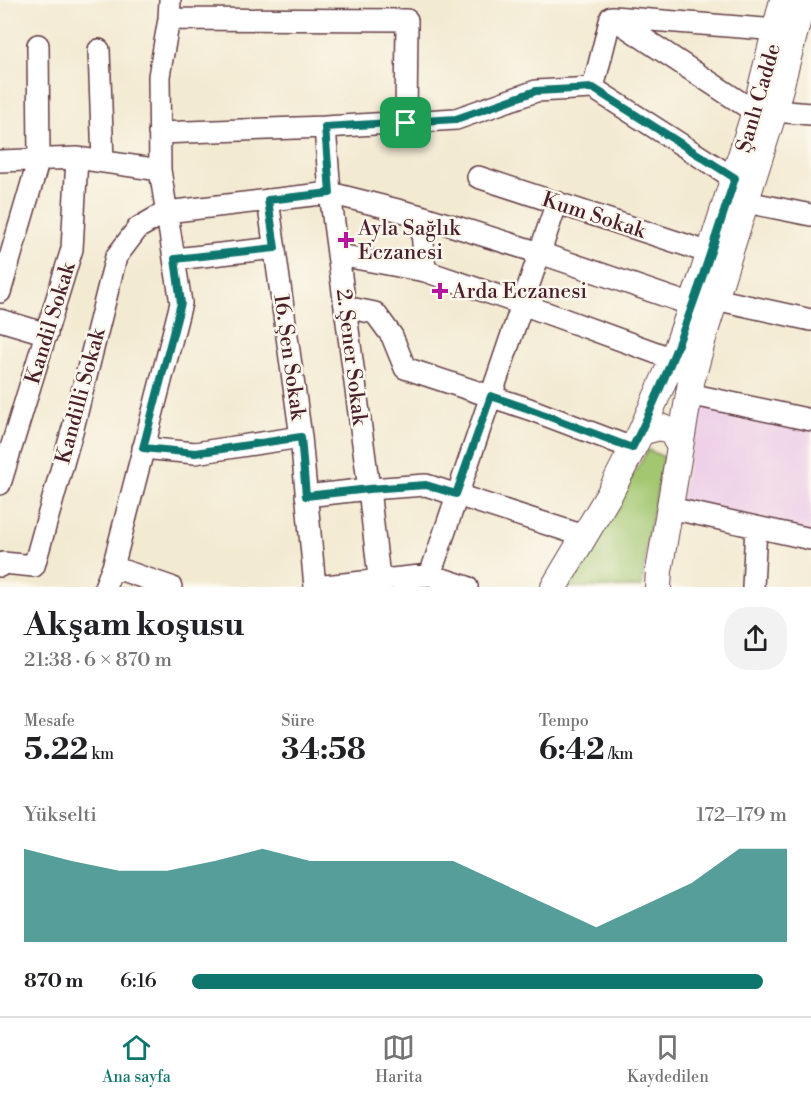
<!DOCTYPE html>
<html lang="tr">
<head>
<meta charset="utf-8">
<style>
	body { margin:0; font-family:"Libre Bodoni",serif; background:#f2f2f2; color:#202124; height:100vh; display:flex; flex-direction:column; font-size:22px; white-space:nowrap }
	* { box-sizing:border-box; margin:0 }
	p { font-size:20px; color:#757577 }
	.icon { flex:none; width:33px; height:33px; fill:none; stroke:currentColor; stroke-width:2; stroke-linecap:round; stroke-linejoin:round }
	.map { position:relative; height:587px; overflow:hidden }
	.side { display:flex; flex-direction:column; background:#fff; flex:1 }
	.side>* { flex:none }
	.pin { position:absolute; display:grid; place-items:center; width:51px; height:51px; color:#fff; margin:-26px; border-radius:12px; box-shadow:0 3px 9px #0006 }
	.round { display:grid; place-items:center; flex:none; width:63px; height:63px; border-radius:24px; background:#f2f2f2 }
	.headline { display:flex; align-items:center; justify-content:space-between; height:102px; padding:0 24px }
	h1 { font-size:33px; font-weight:700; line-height:45px }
	.figures { display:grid; grid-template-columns:repeat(3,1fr); gap:9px; height:102px; padding:6px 24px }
	.figures div { display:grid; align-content:center }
	.figures b { font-size:30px; font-weight:700 }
	.figures small { font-size:16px; font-weight:400 }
	.figures p { font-size:16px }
	.chart { height:168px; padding:12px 24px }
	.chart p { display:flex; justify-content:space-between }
	.chart svg { width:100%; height:108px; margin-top:6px; fill:#0f766e; opacity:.7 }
	ul { padding:0 24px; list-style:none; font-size:20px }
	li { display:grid; grid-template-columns:96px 72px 1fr; align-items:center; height:45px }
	li i { height:15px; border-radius:8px; background:#0f766e }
	.tabs { display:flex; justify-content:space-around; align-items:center; height:84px; border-top:2px solid #e0e0e0; background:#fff; font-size:16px; color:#757577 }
	.tabs a { display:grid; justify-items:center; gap:3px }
	.tabs .selected { color:#0f766e }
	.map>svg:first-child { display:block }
	.built { fill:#eed0e8 }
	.green { fill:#a3c771; stroke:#76734e; stroke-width:1.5 }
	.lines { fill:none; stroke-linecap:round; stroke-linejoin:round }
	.minor-casing { stroke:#633d44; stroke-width:24 }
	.major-casing { stroke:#633d44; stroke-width:28 }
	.minor { stroke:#fff; stroke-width:21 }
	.major { stroke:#fff; stroke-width:26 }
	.route-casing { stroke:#fff; stroke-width:12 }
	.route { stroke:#0f766e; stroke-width:8 }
	.poi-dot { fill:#b5179e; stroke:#fbf7ec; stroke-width:2 }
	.labels { text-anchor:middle; stroke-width:5; stroke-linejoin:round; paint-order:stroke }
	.street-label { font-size:21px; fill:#4a1f2b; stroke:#fbf7ec }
	.poi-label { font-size:21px; fill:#4a1f2b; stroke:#fbf7ec; text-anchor:start }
</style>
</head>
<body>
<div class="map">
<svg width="811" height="587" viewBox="0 0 811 587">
	<rect width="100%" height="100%" fill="#fbf7ec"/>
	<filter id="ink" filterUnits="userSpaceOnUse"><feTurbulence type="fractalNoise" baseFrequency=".0167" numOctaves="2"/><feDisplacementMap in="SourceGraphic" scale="12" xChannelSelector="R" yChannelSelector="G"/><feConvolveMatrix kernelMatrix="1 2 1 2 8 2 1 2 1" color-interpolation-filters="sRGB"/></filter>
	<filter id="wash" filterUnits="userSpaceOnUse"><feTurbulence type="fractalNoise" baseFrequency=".008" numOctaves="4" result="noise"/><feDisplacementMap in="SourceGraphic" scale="24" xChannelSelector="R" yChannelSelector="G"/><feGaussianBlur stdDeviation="1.35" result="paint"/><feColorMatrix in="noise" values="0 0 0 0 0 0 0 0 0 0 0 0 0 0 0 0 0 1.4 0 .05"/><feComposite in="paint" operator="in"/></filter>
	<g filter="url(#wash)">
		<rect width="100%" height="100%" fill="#f3ead2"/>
		<path class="built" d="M701 406 811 429V533L680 501Z"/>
		<path class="green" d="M648 450 664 457 646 547 642 587H566Z"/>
	</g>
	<g filter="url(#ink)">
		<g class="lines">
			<g class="minor-casing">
				<path id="minor" d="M613 17 777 30
					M169 19 407 20 406 123
					M99 50 103 162
					M593 88 611 17 755 112 774 111 811 114
					M325 127 330 193 369 489 380 587
					M159 133 325 127 456 119 536 91 593 88 735 179
					M0 161 77 158 160 170
					M478 177 710 253
					M268 200 301 437 315 587 430 575 467 587
					M746 202 811 215
					M421 216 425 271
					M339 255 425 271 522 304 673 359
					M175 259 275 248
					M0 292 39 159 38 45
					M715 299 811 320
					M345 307 375 313 392 336 405 368 529 409 632 448
					M0 320 47 334
					M689 394 811 420
					M143 448 195 453 301 437
					M0 484 72 249 77 158
					M306 496 369 489 426 485 584 536
					M670 508 811 539
					M0 566 3 563 34 566 73 428 116 257 138 228 166 212 330 193 421 216 540 253 692 305
					M113 567 171 587
					M430 575 557 202
					M105 587 113 567 181 303 160 170 159 76 169 19 170 0
					M753 587 756 527"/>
			</g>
			<g class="major-casing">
				<path id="major" d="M641 432 673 359 703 274 755 112 783 0
					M554 587 610 493 641 432 660 427 671 431 680 447
					M658 587 659 571 691 382 705 331 774 111 803 0"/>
			</g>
			<use href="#minor" class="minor"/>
			<use href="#major" class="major"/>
		</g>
	</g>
	<g class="lines" filter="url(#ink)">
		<g class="route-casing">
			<path id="route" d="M593 88 735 178C712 248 690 319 661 386 652 407 643 428 632 448L529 409 491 396 456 494 426 485 369 489 306 496 301 437 195 453 143 448 181 303 175 259 275 248 268 200 330 193 325 127 456 119 536 91Z"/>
		</g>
		<use href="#route" class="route"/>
	</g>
	<g class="poi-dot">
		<path d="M343 231h6v6h6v6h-6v6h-6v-6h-6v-6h6z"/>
		<path d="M437 282h6v6h6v6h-6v6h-6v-6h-6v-6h6z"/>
	</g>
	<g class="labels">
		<g class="street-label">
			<text transform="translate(758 98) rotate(-74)" y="7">Şanlı Cadde</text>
			<text transform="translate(594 215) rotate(18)" y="7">Kum Sokak</text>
			<text transform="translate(50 323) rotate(-73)" y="7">Kandil Sokak</text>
			<text transform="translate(290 357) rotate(82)" y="7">16. Şen Sokak</text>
			<text transform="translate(352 357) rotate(83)" y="7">2. Şener Sokak</text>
			<text transform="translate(80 396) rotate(-75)" y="7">Kandilli Sokak</text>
		</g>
		<g class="poi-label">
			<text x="358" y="235">Ayla Sağlık<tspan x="358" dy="24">Eczanesi</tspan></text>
			<text x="452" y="298">Arda Eczanesi</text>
		</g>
	</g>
</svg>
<div class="pin" style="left:406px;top:123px;background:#1e9e55"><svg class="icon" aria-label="arrive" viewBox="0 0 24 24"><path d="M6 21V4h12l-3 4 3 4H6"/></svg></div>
</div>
<section class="side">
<div class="headline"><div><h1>Akşam koşusu</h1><p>21:38 · 6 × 870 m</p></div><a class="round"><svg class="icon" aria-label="share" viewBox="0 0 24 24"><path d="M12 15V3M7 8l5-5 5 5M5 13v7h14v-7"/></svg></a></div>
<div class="figures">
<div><p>Mesafe</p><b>5.22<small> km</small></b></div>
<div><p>Süre</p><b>34:58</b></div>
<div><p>Tempo</p><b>6:42<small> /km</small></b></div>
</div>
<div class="chart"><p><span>Yükselti</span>172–179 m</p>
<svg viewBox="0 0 160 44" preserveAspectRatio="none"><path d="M0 44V6L10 11L20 15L30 15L40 11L50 6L60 11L70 11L80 11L90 11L100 20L110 29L120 38L130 29L140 20L150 6L160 6V44z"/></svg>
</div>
<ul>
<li><b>870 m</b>6:16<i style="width:96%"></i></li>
</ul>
</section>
<nav class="tabs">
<a class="selected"><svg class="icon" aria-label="home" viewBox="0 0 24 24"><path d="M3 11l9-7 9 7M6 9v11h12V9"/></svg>Ana sayfa</a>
<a><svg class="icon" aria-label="map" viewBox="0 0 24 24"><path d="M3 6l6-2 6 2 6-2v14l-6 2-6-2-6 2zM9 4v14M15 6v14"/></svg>Harita</a>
<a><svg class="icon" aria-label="saved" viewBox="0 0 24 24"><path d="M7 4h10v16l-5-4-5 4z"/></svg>Kaydedilen</a>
</nav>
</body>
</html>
